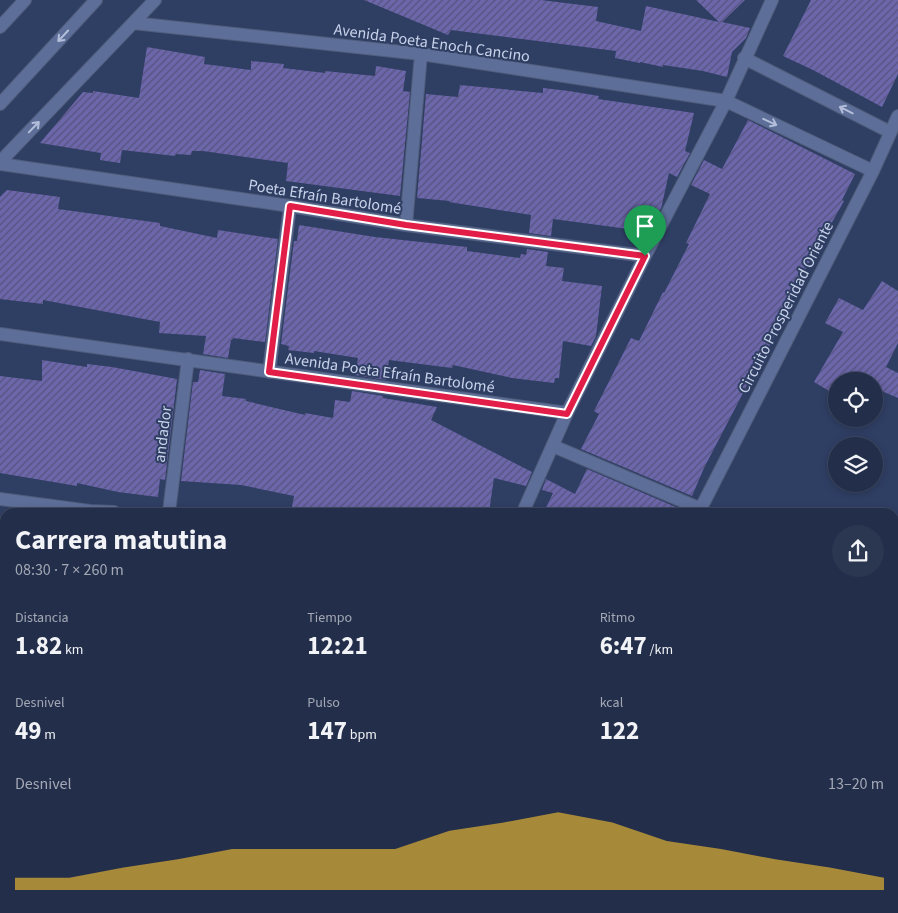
<!DOCTYPE html>
<html lang="es">
<head>
<meta charset="utf-8">
<style>
	body { margin:0; font-family:"Source Sans 3",sans-serif; background:#2b3651; color:#f1f3f6; height:100vh; display:flex; flex-direction:column; font-size:19px; white-space:nowrap }
	* { box-sizing:border-box; margin:0 }
	p { font-size:16px; color:#a3a8b5 }
	.icon { flex:none; width:28px; height:28px; fill:none; stroke:currentColor; stroke-width:2; stroke-linecap:round; stroke-linejoin:round }
	.map { position:relative; flex:1; overflow:hidden }
	.drawer { position:absolute; left:0px; top:508px; width:899px; height:406px; display:flex; flex-direction:column; background:#232e4a; border-radius:15px 15px 0 0; box-shadow:0 2px 8px #0003,0 0 0 1px #404a62 }
	.drawer>* { flex:none }
	.fabs { position:absolute; left:828px; top:372px; display:grid; gap:10px }
	.fabs a { display:grid; place-items:center; width:55px; height:55px; border-radius:50%; background:#232e4a; box-shadow:0 2px 8px #0003,0 0 0 1px #404a62; font-size:25px }
	.pin { position:absolute; display:grid; place-items:center; width:42px; height:42px; color:#fff; margin:-51px -21px; border-radius:50% 50% 50% 0; rotate:-45deg; box-shadow:0 0 5px #0007 }
	.pin .icon { rotate:45deg }
	.round { display:grid; place-items:center; flex:none; width:52px; height:52px; border-radius:26px; background:#2b3651 }
	.summary { display:flex; align-items:center; justify-content:space-between; height:85px; padding:0 15px }
	h1 { font-size:28px; font-weight:700; line-height:38px }
	.metrics { display:grid; grid-template-columns:repeat(3,1fr); gap:8px; height:85px; padding:5px 15px }
	.metrics div { display:grid; align-content:center }
	.metrics b { font-size:25px; font-weight:700 }
	.metrics small { font-size:14px; font-weight:400 }
	.metrics p { font-size:14px }
	.chart { height:140px; padding:10px 15px }
	.chart p { display:flex; justify-content:space-between }
	.chart svg { width:100%; height:90px; margin-top:5px; fill:#e0b034; opacity:.7 }
	.map>svg:first-child { display:block }
	.park { fill:#683869 }
	.building { fill:url(#building-hatch) }
	.lines { fill:none; stroke-linecap:round; stroke-linejoin:round }
	.minor-casing { stroke:#4f5c7b; stroke-width:14 }
	.minor { stroke:#5d6e98; stroke-width:12 }
	.oneway { stroke:#b3beda }
	.route-casing { stroke:#fff; stroke-width:10 }
	.route { stroke:#e11d48; stroke-width:6 }
	.labels { text-anchor:middle; stroke-width:4; stroke-linejoin:round; paint-order:stroke }
	.street-label { font-size:16px; fill:#c8d2ea; stroke:#2f3e63 }
</style>
</head>
<body>
<div class="map">
<svg width="898" height="913" viewBox="0 0 898 913">
	<defs>
		<pattern id="building-hatch" width="6" height="6" patternUnits="userSpaceOnUse" patternTransform="scale(1.25)"><rect width="6" height="6" fill="#6c66aa"/><path d="M-1 1l2-2M0 6l6-6M5 7l2-2" fill="none" stroke="#56547d"/></pattern>
	</defs>
	<rect width="100%" height="100%" fill="#2f3e63"/>
	<path class="park" d="M898 762V913H820L822 909H894V771Z"/>
	<path class="building" d="M364 0H541L598 7 596 21 641 31 646 6 719 22 696 0H745L722 22 750 28 746 38 732 52 727 77 703 71 663 65V67L640 62V63L615 58 616 51 451 30 448 35Z
		M811 0H898V74L882 107 813 70 783 56Z
		M147 47 205 57 204 64 251 70V61L284 64 283 68 325 73V71L375 76 376 66 406 71 403 91 410 92 400 196 286 181 288 163 203 151H192L191 155 176 154 175 156 122 150 120 163 100 160 101 153 40 143 83 92 93 93V91L139 98Z
		M460 85 543 93V88L569 91 599 96 598 99 694 113 685 151 690 153 677 177 669 173 661 209 657 216 637 215 636 230 553 219 551 236 529 233 531 215 449 202 450 201 417 198 426 94 458 97Z
		M748 120 855 174 842 200 844 201 804 272 768 349 757 371 755 370 704 468 692 496 581 449 599 414 594 411 631 338 639 341 663 292 664 293 689 244 686 243 710 194 691 185 704 160 722 169Z
		M7 190 60 197 58 209 160 223V226L217 238 218 230 278 239 265 342 233 338 232 340H231L228 358 203 354 206 336 159 333 160 322 43 300V304L0 299V197Z
		M299 225 375 237 467 247V251L520 258 521 254 526 255 527 249 548 252 546 266 564 268 562 281 602 286 596 336 591 346 563 341 559 378H555L554 383 512 378 453 365 452 368 389 360 386 380 355 375 358 358 314 351V353L288 350 289 346 281 344 294 241H297Z
		M882 281 898 291V343L886 367 898 373V398L877 389 874 395V381H836V395L814 382 843 332 825 323 839 298 863 310Z
		M42 360 87 367V364L112 367 177 379 165 480 160 479 158 497 118 492 77 483V486L0 473V376L42 381Z
		M200 370 225 374 222 396 246 399V401L305 415V413L333 418 335 400 350 402 352 391 383 396V398L437 407 431 420 532 472 526 486 494 478 489 512H291L294 496 241 485 181 481 193 382H198Z
		M587 469 685 511 684 512H544L553 493 542 490 546 479 575 494Z"/>
	<g class="lines">
		<g class="minor-casing">
			<path id="minor" d="M133 23 421 54 726 101 873 171
				M0 27 25 0
				M744 58 890 132
				M0 104 96 0
				M0 162 155 0
				M0 164 290 206 406 225 645 256
				M406 225 421 54
				M0 334 567 413
				M269 372 290 206
				M553 446 701 509
				M0 499 90 511 114 512
				M169 512 188 359
				M523 512 567 413 645 256 726 101 772 0
				M699 512 873 171 898 116
				M0 667 5 668
				M0 828H5
				M122 913 123 909
				M164 913V909
				M508 913 510 909"/>
		</g>
		<use href="#minor" class="minor"/>
	</g>
	<defs><path id="oneway-shaft" d="M-6 0H5M1.5-3L5.5 0L1.5 3" fill="none" stroke-width="1.6" stroke-linecap="round" stroke-linejoin="round" transform="scale(1.25)"/></defs>
	<g class="oneway">
		<use href="#oneway-shaft" transform="translate(63 36) rotate(133)"/>
		<use href="#oneway-shaft" transform="translate(846 110) rotate(-153)"/>
		<use href="#oneway-shaft" transform="translate(770 122) rotate(25)"/>
		<use href="#oneway-shaft" transform="translate(34 127) rotate(-46)"/>
	</g>
	<g class="lines">
		<g class="route-casing">
			<path id="route" d="M290 206 406 225 645 256 567 414 269 372Z"/>
		</g>
		<use href="#route" class="route"/>
	</g>
	<g class="labels">
		<g class="street-label">
			<text transform="translate(432 42) rotate(8)" y="6">Avenida Poeta Enoch Cancino</text>
			<text transform="translate(325 196) rotate(9)" y="6">Poeta Efraín Bartolomé</text>
			<text transform="translate(785 307) rotate(-63)" y="6">Circuito Prosperidad Oriente</text>
			<text transform="translate(390 372) rotate(8)" y="6">Avenida Poeta Efraín Bartolomé</text>
			<text transform="translate(162 434) rotate(-83)" y="6">andador</text>
		</g>
	</g>
</svg>
<div class="fabs">
<a><svg class="icon" aria-label="locate" viewBox="0 0 24 24"><circle cx="12" cy="12" r="6"/><path d="M12 2v4M12 18v4M2 12h4M18 12h4"/></svg></a>
<a><svg class="icon" aria-label="layers" viewBox="0 0 24 24"><path d="M12 4l9 5-9 5-9-5zM3 14l9 5 9-5"/></svg></a>
</div>
<div class="pin" style="left:645px;top:256px;background:#1e9e55"><svg class="icon" aria-label="arrive" viewBox="0 0 24 24"><path d="M6 21V4h12l-3 4 3 4H6"/></svg></div>
<section class="drawer">
<div class="summary"><div><h1>Carrera matutina</h1><p>08:30 · 7 × 260 m</p></div><a class="round"><svg class="icon" aria-label="share" viewBox="0 0 24 24"><path d="M12 15V3M7 8l5-5 5 5M5 13v7h14v-7"/></svg></a></div>
<div class="metrics">
<div><p>Distancia</p><b>1.82<small> km</small></b></div>
<div><p>Tiempo</p><b>12:21</b></div>
<div><p>Ritmo</p><b>6:47<small> /km</small></b></div>
</div>
<div class="metrics">
<div><p>Desnivel</p><b>49<small> m</small></b></div>
<div><p>Pulso</p><b>147<small> bpm</small></b></div>
<div><p>kcal</p><b>122</b></div>
</div>
<div class="chart"><p><span>Desnivel</span>13–20 m</p>
<svg viewBox="0 0 160 44" preserveAspectRatio="none"><path d="M0 44V38L10 38L20 33L30 29L40 24L50 24L60 24L70 24L80 15L90 11L100 6L110 11L120 20L130 24L140 29L150 33L160 38V44z"/></svg>
</div>
</section>
</div>
</body>
</html>
